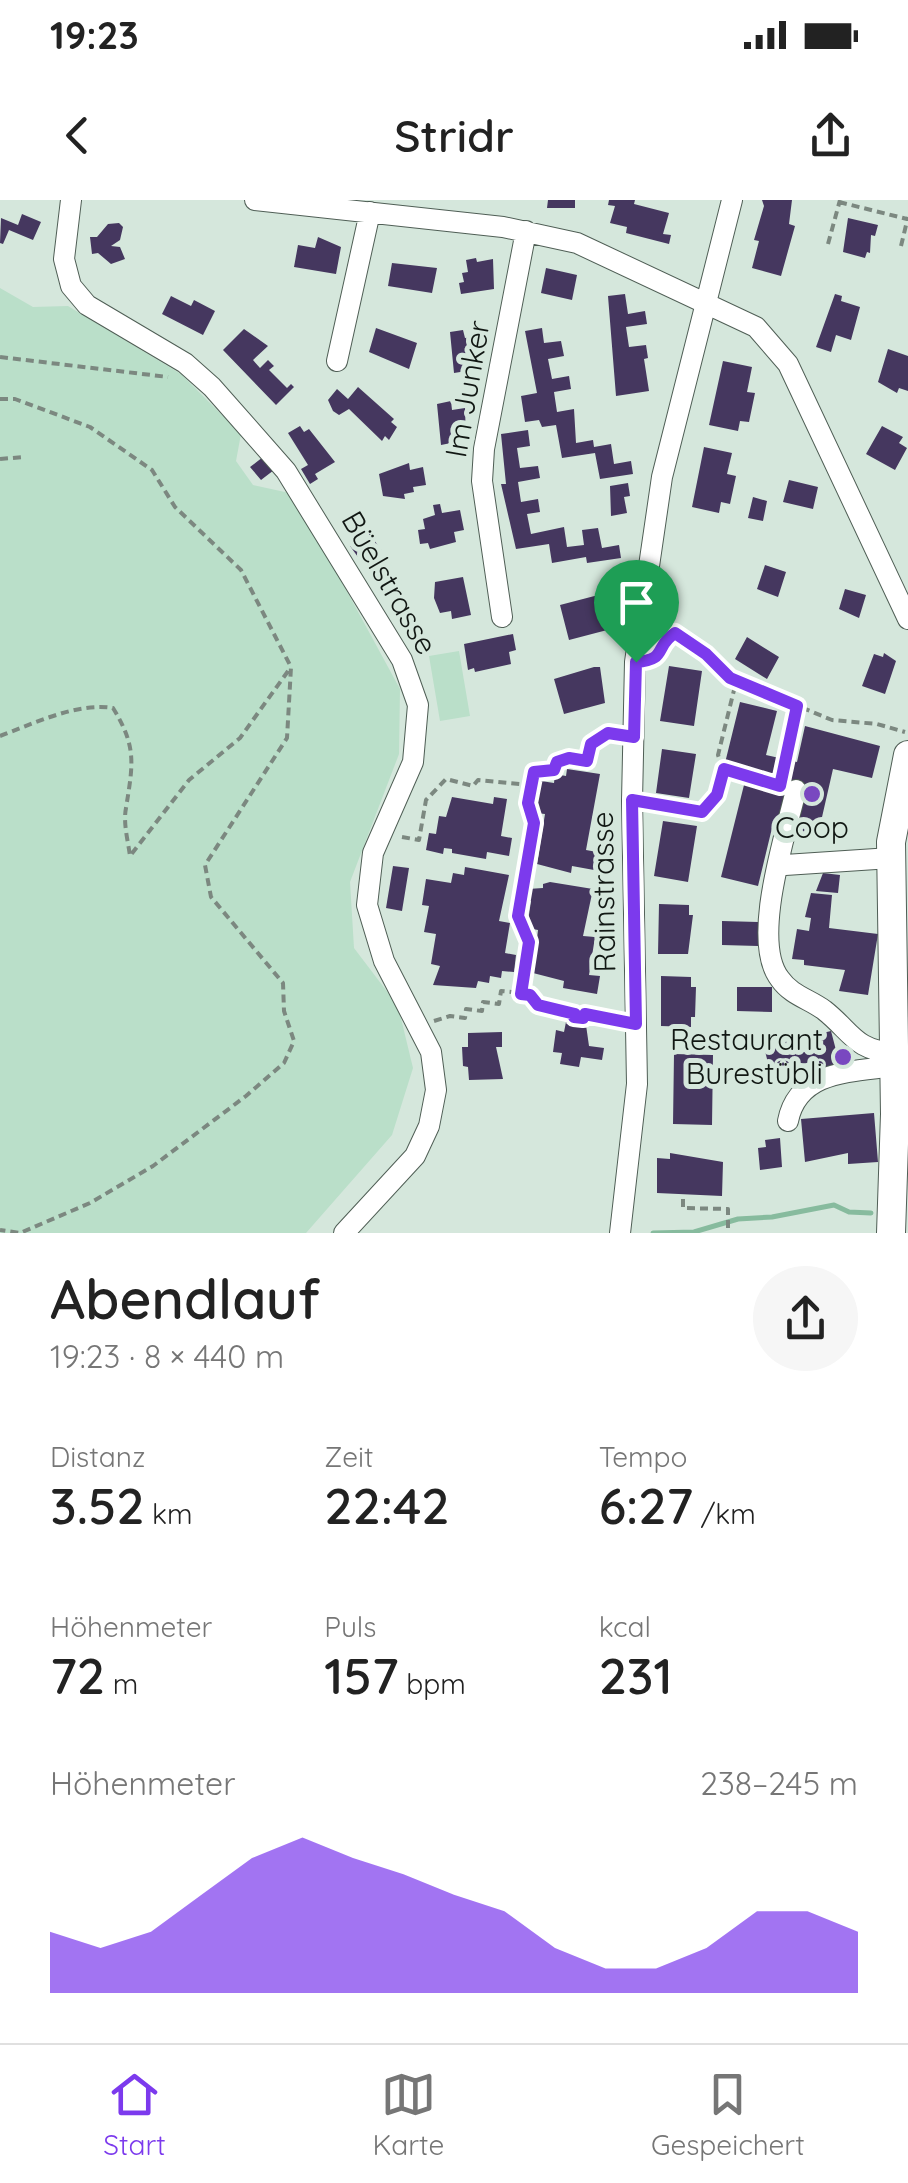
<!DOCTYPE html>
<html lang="de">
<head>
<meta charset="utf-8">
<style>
	body { margin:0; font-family:Quicksand,sans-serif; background:#f6f6f6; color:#222; height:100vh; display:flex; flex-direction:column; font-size:38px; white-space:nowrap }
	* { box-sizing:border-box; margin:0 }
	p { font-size:32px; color:#767676 }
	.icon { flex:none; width:55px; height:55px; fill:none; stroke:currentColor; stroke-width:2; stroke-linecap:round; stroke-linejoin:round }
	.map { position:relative; height:1033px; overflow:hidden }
	.sheet { display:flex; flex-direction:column; background:#fff; flex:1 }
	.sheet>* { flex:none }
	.pin { position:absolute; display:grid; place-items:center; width:85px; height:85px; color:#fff; margin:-102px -42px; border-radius:50% 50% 50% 0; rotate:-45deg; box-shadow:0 0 10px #0007 }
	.pin .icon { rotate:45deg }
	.round { display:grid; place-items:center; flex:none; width:105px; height:105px; border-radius:52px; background:#f6f6f6 }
	.summary { display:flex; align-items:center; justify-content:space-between; height:170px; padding:0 50px }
	h1 { font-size:55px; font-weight:600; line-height:75px }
	.metrics { display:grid; grid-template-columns:repeat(3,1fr); gap:15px; height:170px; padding:10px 50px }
	.metrics div { display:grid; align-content:center }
	.metrics b { font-size:50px; font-weight:600 }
	.metrics small { font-size:28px; font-weight:400 }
	.metrics p { font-size:28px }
	.chart { height:280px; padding:20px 50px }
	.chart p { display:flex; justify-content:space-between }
	.chart svg { width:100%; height:180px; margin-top:10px; fill:#7c3aed; opacity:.7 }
	.status { display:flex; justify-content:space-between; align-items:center; height:70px; padding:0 50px; background:#fff; direction:ltr }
	.status svg { height:28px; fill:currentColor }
	header { display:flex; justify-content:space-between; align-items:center; height:130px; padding:0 50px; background:#fff; font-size:45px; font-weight:600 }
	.tabs { display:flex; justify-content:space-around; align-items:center; height:140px; border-top:2px solid #e0e0e0; background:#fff; font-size:28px; color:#767676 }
	.tabs a { display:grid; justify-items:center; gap:5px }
	.tabs .active { color:#7c3aed }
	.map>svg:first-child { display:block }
	.green { fill:#badfc9 }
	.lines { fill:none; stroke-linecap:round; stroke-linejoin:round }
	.stream { stroke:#87bb9e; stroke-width:5 }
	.building { fill:#45375f }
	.minor-casing { stroke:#4f5e55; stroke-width:22 }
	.major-casing { stroke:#4f5e55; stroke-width:30 }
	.path { stroke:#7c8880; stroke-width:4; stroke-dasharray:8 5; stroke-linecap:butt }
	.minor { stroke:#fff; stroke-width:20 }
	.major { stroke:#fff; stroke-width:28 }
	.route-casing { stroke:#fff; stroke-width:20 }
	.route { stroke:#7c3aed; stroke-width:12 }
	.poi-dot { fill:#7948c0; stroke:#d5e7dc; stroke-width:4 }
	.labels { text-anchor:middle; stroke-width:10; stroke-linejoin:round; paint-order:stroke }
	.street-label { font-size:30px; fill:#111713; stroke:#d5e7dc }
	.poi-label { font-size:30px; fill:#111713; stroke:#d5e7dc }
</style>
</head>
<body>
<div class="status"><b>19:23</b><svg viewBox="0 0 49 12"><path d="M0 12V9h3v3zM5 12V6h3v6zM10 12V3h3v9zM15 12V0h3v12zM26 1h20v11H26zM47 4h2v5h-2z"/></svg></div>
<header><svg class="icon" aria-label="back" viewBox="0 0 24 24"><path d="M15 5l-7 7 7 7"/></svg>Stridr<svg class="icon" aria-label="share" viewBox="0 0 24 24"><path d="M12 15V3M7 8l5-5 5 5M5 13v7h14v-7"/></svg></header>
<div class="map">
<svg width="908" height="1033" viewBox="0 0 908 1033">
	<rect width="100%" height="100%" fill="#d5e7dc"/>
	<path class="green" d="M0 88 33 107 68 106 181 174 241 234 236 261 253 285 294 294 400 489 399 554 350 682 354 748 398 806 413 868 392 935 306 1033H0Z
		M459 451 470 516 440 521 429 456Z"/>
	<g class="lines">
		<path class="stream" d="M653 1033 694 1032 738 1019 772 1017 834 1005 849 1012 871 1013"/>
	</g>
	<path class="building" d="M548 0H575V8H547Z
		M609 0H635L634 4 669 13 663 34 671 35 669 44 626 33 627 27 610 23 615 6 608 5Z
		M762 0H792L789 24 795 26 781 76 752 68 759 41 754 40 764 6Z
		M22 14 41 22 33 40 9 30 3 44 0 43 1 18 18 25Z
		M848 18 878 25 875 36 871 35 870 53 867 52 865 58 843 52Z
		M119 23 123 27 120 40 111 46 120 47 125 59 111 64 98 53 92 54 90 37H97L108 24Z
		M318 37 341 47 336 74 294 67 298 45 315 48Z
		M476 58 477 62 493 59 494 89 461 94 459 83 464 82 462 73 468 72 466 60Z
		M392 63 437 68 432 93 388 86Z
		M546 68 577 75 572 100 541 93Z
		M625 94 628 114 645 111 647 124 626 127 629 147 646 145 648 158 644 159 649 191 616 196 608 96Z
		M835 94 842 96 841 101 860 107 851 140 836 135 831 152 816 147Z
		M171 96 191 106 194 100 215 111 203 135 162 114Z
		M376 128 417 143 409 169 369 152Z
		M542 128 544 143 561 141 564 156 548 159 552 179 569 176 571 189 554 192 557 212 574 209 576 243 593 240 594 247 611 244 614 264 631 261 633 274 600 279 595 253 562 258 556 225 542 227 539 220 525 222 521 196 537 193 525 131Z
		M244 129 268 146 253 160 260 168 268 160 274 166 269 170 287 188 291 184 294 187 276 205 223 150Z
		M463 130 465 138 478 136 479 169 454 173 450 132Z
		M888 149 908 156V191L899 188 897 193 878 182Z
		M723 161 752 167 747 192 755 193 749 222 740 221 738 231 709 225Z
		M358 187 394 219 391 222 397 227 389 240 385 236 382 241 349 209 339 215 333 211 328 200 337 189 348 199Z
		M451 201 452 210 465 208 466 240 441 245 437 204Z
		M300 226 304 232 309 229 335 262 315 274 318 279 310 284 301 269 308 265 288 233Z
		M882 226 903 237 899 243 907 248 895 270 866 254Z
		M528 230 530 246 517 248 520 268 538 266 540 278 518 282 521 302 538 299 540 312 527 314 531 334 564 327 567 347 584 345 582 330 598 328 602 348 619 345 621 358 587 363 586 357 552 363 549 344 516 349 501 284H506L501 234Z
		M704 247 732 253 727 274 736 276 730 304 721 302 719 313 692 307Z
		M263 257 274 270 261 280 250 267Z
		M409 263 410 270 423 267 426 285 413 287 414 292 404 294 405 299 383 296 379 274Z
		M789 280 818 287 813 309 783 302Z
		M628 283 630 296 624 297 627 313 611 316 610 286Z
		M753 297 767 301 763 321 748 318Z
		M440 304 442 313 460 310 464 330 454 332 456 342 430 349 428 343 420 344 418 330 425 329 423 319 435 315 433 305Z
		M369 333 382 351 363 364 350 346Z
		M765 365 786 372 778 397 757 389Z
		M463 377 471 415 452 419 451 411 440 413 434 398 435 382Z
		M845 389 866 395 859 418 839 409Z
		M606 393 613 416 608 417 611 429 569 440 560 405Z
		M513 434 516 450 509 452 511 464 475 472 474 468 468 470 464 444Z
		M747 437 779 457 767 479 735 459Z
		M884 453 896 461 885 494 862 486 874 454 883 457Z
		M669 466 702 471 694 526 660 521Z
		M594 467H600L605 503 564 514 554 479Z
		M740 502 777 511 766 555 797 562 805 526 880 546 872 578 833 569 817 639 772 628 758 686 721 677 748 569 725 563Z
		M662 549 696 554 689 598 656 593Z
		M567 569 600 574 586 650 597 652 594 670 572 666 571 673 537 664 545 614 536 613 541 581 554 583 555 574 566 576Z
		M452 597 493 604 494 597 507 599 501 636 512 638 509 656 487 652 486 659 452 653V649L444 648 443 654 426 650 429 633 436 634 439 616 446 617Z
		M663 621 697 626 688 682 654 676Z
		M393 666 409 668 402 711 386 708Z
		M465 667 509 675 499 721 510 723 505 753 516 755 514 772 502 771 501 778 490 776 489 783 478 781 476 788 433 785 440 766 431 764 436 734 424 732 429 706 422 705 426 679 451 683 453 673 464 675Z
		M823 673 840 675 838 693 816 691Z
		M550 682 593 689 583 736 595 737 589 775 600 776 597 794 563 788 564 781 533 773 538 730 527 728 531 701 527 700 528 689 543 688V684Z
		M811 693 832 695 829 728 878 734 868 795 839 791 845 770 804 765V760L792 759 797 729 809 731 811 718 805 717Z
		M659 704 689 705V715H693L688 754H658Z
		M722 721 758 722V746L722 745Z
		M661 776 691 777V787H696L695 817H691V827L661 826Z
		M737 787H772V812L737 811Z
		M566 822 586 825 589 846 604 848 602 860 581 857 579 867 560 864 562 853 553 852 556 830 564 832Z
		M831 831 837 854 848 852 851 867 820 872 814 870 811 862 770 871 764 847Z
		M502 832V847H496L503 879 469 880 468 867 463 866 462 847H468V833Z
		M674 854 713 855 712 925 673 924Z
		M874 913 878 962 848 964V953L805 962 801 919Z
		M780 938 782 967 760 970 758 948 766 947 765 940Z
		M670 953 723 962 722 996 657 993V958L670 959Z"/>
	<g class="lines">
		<g class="minor-casing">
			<path id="minor" d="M71 0 64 59 71 86 87 105 185 163 212 187 286 271 402 460 418 505 413 562 373 653 367 705 384 761 431 852 436 890 429 926 415 956 344 1033
				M255 0 503 27 577 43 756 127 788 164 908 419
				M337 161 370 12
				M502 417 482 281 484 249 526 31
				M796 590C786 634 750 741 780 779 791 795 809 799 824 810 852 832 854 850 894 853
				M785 665 891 658
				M788 921C798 870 852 872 894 866
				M620 1033 637 884 632 601 635 462 662 277 732 0"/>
		</g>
		<g class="major-casing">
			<path id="major" d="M891 1033 895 914 891 642 908 555"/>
		</g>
		<path class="path" d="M839 2 907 19
			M828 44 840 0
			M901 46 908 17
			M0 157 168 177
			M0 199H15L90 227 152 270 175 307 241 370 291 467 287 538 205 665 211 697 283 783 284 811 294 841 284 863 246 896 153 966 90 1003 20 1033 0 1030
			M0 259 24 257
			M655 459 675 433 706 454 730 478 832 520 877 524 905 532
			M614 534 608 533 591 544 587 561 569 558 557 562 555 570 534 572 527 603 533 623 518 716 529 742 521 793 530 795 538 805 575 813 574 817 583 818 585 814 617 820
			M0 536C33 524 77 502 113 508 137 547 133 564 126 608 123 623 128 641 130 656L189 580 240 538 291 467
			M723 569 718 555 736 482
			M783 574 797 505
			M652 604 703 612 717 595 723 569 776 585
			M402 637 419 640 426 600 446 579 473 586 478 580 531 585
			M434 821 450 816 465 818 466 809 482 811 483 802 499 804 501 791 521 793
			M683 999V1008L728 1009V1033"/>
		<use href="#minor" class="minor"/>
		<use href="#major" class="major"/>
	</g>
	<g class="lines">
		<g class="route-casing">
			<path id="route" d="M675 433 706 454 730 478 797 506 780 586 724 569 717 595 702 612 632 600 636 824 585 814 583 818 574 817 575 814 538 805 530 795 521 794 529 742 518 716 534 623 528 603 534 572 554 570 557 562 569 558 587 561 591 544 608 533 634 537 636 462C668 460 654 446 675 433Z"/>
		</g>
		<use href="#route" class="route"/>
	</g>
	<g class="poi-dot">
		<circle cx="812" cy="594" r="10"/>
		<circle cx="843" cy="857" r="10"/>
	</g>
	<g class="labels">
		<g class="street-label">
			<text transform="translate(468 189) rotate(-80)" y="10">Im Junker</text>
			<text transform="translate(389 383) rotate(60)" y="10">Büelstrasse</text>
			<text transform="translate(604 692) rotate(-91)" y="10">Rainstrasse</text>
		</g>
		<g class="poi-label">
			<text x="812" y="638">Coop</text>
			<text x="823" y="850" text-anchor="end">Restaurant<tspan x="823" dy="34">Burestübli</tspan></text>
		</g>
	</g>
</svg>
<div class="pin" style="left:636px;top:462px;background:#1e9e55"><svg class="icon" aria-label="arrive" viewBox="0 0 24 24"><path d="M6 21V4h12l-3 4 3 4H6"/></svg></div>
</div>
<section class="sheet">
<div class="summary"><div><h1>Abendlauf</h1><p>19:23 · 8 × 440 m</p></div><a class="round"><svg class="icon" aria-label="share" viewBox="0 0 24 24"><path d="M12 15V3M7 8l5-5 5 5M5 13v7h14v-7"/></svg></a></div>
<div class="metrics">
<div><p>Distanz</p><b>3.52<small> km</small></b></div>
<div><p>Zeit</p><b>22:42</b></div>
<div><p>Tempo</p><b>6:27<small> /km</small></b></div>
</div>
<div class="metrics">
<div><p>Höhenmeter</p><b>72<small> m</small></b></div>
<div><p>Puls</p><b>157<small> bpm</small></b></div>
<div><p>kcal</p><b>231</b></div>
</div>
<div class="chart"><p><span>Höhenmeter</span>238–245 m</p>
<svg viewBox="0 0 160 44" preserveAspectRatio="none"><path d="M0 44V29L10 33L20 29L30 20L40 11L50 6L60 11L70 15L80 20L90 24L100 33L110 38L120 38L130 33L140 24L150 24L160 29V44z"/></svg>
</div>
</section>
<nav class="tabs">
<a class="active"><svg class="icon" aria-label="home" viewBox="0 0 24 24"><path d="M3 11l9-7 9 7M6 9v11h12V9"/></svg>Start</a>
<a><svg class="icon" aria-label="map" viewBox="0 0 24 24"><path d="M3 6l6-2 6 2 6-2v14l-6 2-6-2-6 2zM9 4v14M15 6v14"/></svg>Karte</a>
<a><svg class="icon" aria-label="saved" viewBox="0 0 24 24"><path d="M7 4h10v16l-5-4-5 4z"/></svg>Gespeichert</a>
</nav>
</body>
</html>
